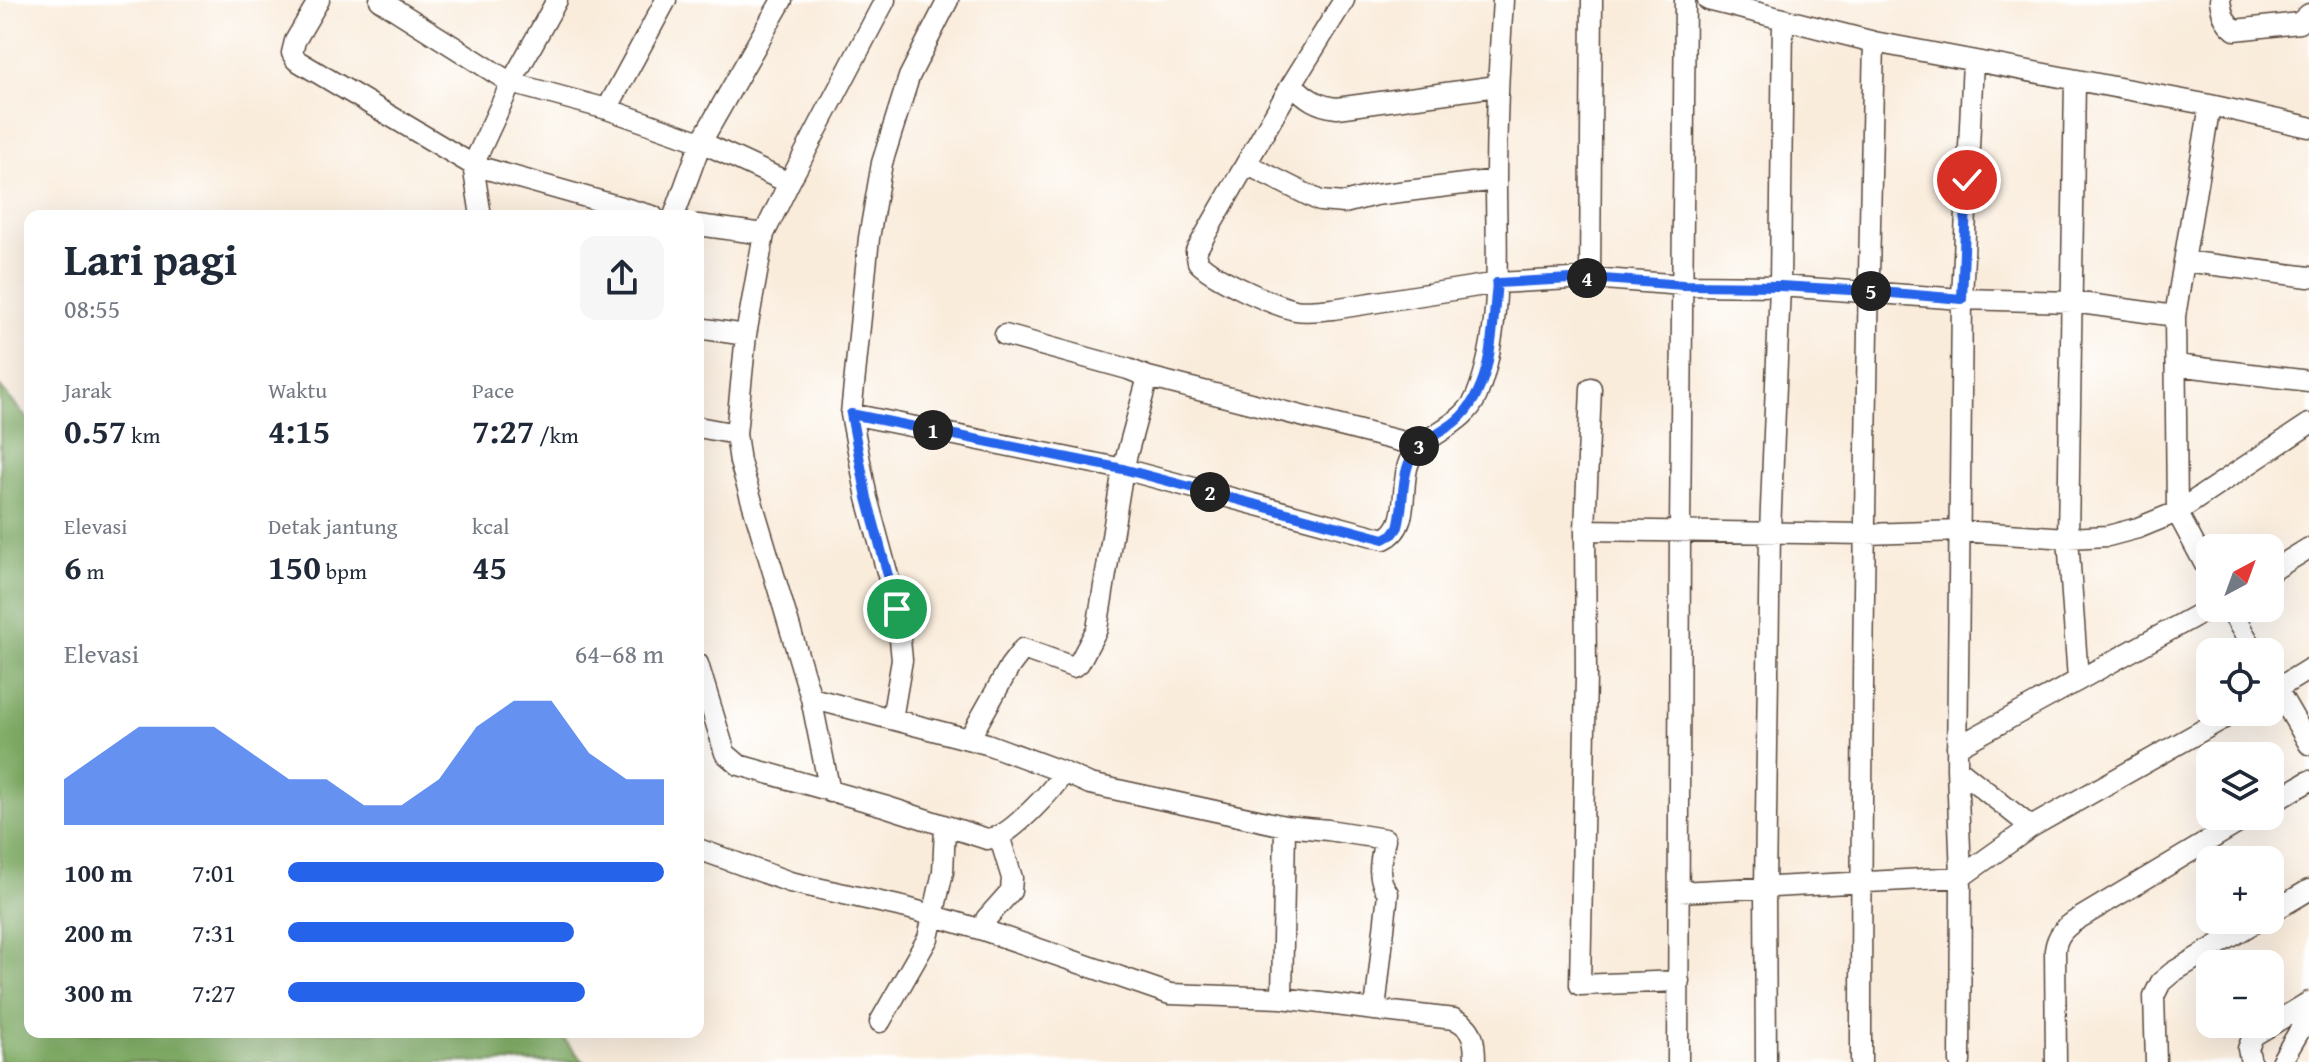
<!DOCTYPE html>
<html lang="id">
<head>
<meta charset="utf-8">
<style>
	body { margin:0; font-family:"Gentium Book Plus",serif; background:#f6f6f7; color:#1f2937; height:100vh; display:flex; flex-direction:column; font-size:30px; white-space:nowrap }
	* { box-sizing:border-box; margin:0 }
	p { font-size:26px; color:#747a83 }
	.icon { flex:none; width:44px; height:44px; fill:none; stroke:currentColor; stroke-width:2; stroke-linecap:round; stroke-linejoin:round }
	.map { position:relative; flex:1; overflow:hidden }
	.drawer { position:absolute; left:24px; top:210px; width:680px; height:828px; display:flex; flex-direction:column; background:#fff; border-radius:16px; box-shadow:0 8px 32px #0002 }
	.drawer>* { flex:none }
	.needle { width:52px; rotate:41deg }
	.buttons { position:absolute; left:2196px; top:534px; display:grid; gap:16px }
	.buttons a { display:grid; place-items:center; width:88px; height:88px; border-radius:16px; background:#fff; box-shadow:0 8px 32px #0002; font-size:40px }
	.pin { position:absolute; display:grid; place-items:center; width:68px; height:68px; color:#fff; margin:-34px; border:4px solid #fff; border-radius:50%; box-shadow:0 2px 8px #0007 }
	.km { position:absolute; width:40px; height:40px; margin:-20px; border-radius:50%; background:#222; color:#fff; font-size:22px; line-height:40px; text-align:center }
	.round { display:grid; place-items:center; flex:none; width:84px; height:84px; border-radius:16px; background:#f6f6f7 }
	.summary { display:flex; align-items:center; justify-content:space-between; height:136px; padding:0 40px }
	h1 { font-size:44px; font-weight:700; line-height:60px }
	.metrics { display:grid; grid-template-columns:repeat(3,1fr); gap:12px; height:136px; padding:8px 40px }
	.metrics div { display:grid; align-content:center }
	.metrics b { font-size:34px; font-weight:700 }
	.metrics small { font-size:22px; font-weight:400 }
	.metrics p { font-size:22px }
	.chart { height:224px; padding:16px 40px }
	.chart p { display:flex; justify-content:space-between }
	.chart svg { width:100%; height:144px; margin-top:8px; fill:#2563eb; opacity:.7 }
	ul { padding:0 40px; list-style:none; font-size:26px }
	li { display:grid; grid-template-columns:128px 96px 1fr; align-items:center; height:60px }
	li i { height:20px; border-radius:10px; background:#2563eb }
	.map>svg:first-child { display:block }
	.forest { fill:#82af68; stroke:#5e6c43; stroke-width:2 }
	.lines { fill:none; stroke-linecap:round; stroke-linejoin:round }
	.minor-casing { stroke:#58473a; stroke-width:23 }
	.minor { stroke:#fff; stroke-width:20 }
	.route-casing { stroke:#fff; stroke-width:16 }
	.route { stroke:#2563eb; stroke-width:10 }
</style>
</head>
<body>
<div class="map">
<svg width="2309" height="1062" viewBox="0 0 2309 1062">
	<rect width="100%" height="100%" fill="#fff"/>
	<filter id="ink" filterUnits="userSpaceOnUse"><feTurbulence type="fractalNoise" baseFrequency=".0125" numOctaves="2"/><feDisplacementMap in="SourceGraphic" scale="16" xChannelSelector="R" yChannelSelector="G"/><feConvolveMatrix kernelMatrix="1 2 1 2 8 2 1 2 1" color-interpolation-filters="sRGB"/></filter>
	<filter id="wash" filterUnits="userSpaceOnUse"><feTurbulence type="fractalNoise" baseFrequency=".006" numOctaves="4" result="noise"/><feDisplacementMap in="SourceGraphic" scale="32" xChannelSelector="R" yChannelSelector="G"/><feGaussianBlur stdDeviation="1.8" result="paint"/><feColorMatrix in="noise" values="0 0 0 0 0 0 0 0 0 0 0 0 0 0 0 0 0 1.4 0 .05"/><feComposite in="paint" operator="in"/></filter>
	<g filter="url(#wash)">
		<rect width="100%" height="100%" fill="#f9ecdb"/>
		<path class="forest" d="M0 387 30 422V1032H558L584 1062H0Z"/>
	</g>
	<g filter="url(#ink)">
		<g class="lines">
			<g class="minor-casing">
				<path id="minor" d="M319 0 295 41 292 53 296 60 473 165 653 216
					M380 0 511 83 607 109 701 142 789 183 885 0
					M1344 0 1292 84 1196 251 1198 262C1212 278 1274 305 1295 310 1307 312 1320 310 1333 309L1497 283 1590 278 1683 285 1780 286 1962 299 2073 302 2175 316
					M1708 0 1874 42 2210 105 2309 127
					M2220 0C2222 14 2224 21 2235 30L2299 23 2309 14
					M2075 80 2068 538 2078 679
					M1292 84C1306 98 1317 106 1337 108L1497 86
					M2210 105 2175 316 2177 512 2210 574
					M607 109 666 0
					M1246 164 1320 201 1344 203 1375 195 1496 180
					M481 216 473 165 511 83 557 0
					M674 216 701 142 782 0
					M698 225 764 234
					M2184 261 2309 277
					M1590 278 1592 0
					M698 328 746 335 736 434 740 462 811 698 830 792
					M746 335 764 234 789 183
					M1005 335 1128 369 1148 377
					M2176 365 2309 381
					M1591 388 1585 530 1586 675 1580 985 1679 981
					M851 414 1123 469 1384 539C1412 526 1399 486 1409 462 1421 433 1464 428 1477 395 1503 328 1496 253 1496 183 1496 122 1499 61 1503 0
					M698 427 736 434
					M1585 530 1866 534 1960 531 2068 538 2108 536 2138 528 2177 512 2309 424
					M2270 572 2309 548
					M2229 608 2255 652
					M698 664 725 753 739 765 884 806 987 839C991 838 995 838 999 836 1015 829 1056 788 1063 772L1090 784 1285 826 1282 998
					M2270 677 2309 744
					M2270 693 2309 669
					M811 698 987 744 1063 772
					M892 719 902 660 897 609 867 498 851 414 869 238 882 163 909 77 948 0
					M969 739 1010 666 1023 649 1073 667 1079 663 1097 629 1123 469 1148 377 1419 446
					M1957 747 2210 608
					M1957 768 2031 827
					M2270 804 2309 781
					M1285 826 1328 830 1385 839C1381 859 1375 876 1388 893L1375 1010 1454 1019C1474 1027 1475 1042 1475 1062
					M997 838 1001 842 1012 878 1011 891 986 919V931L1170 994 1282 998 1375 1010
					M698 849 790 882 907 908 986 931
					M1679 892 1961 877 2031 827 2235 712
					M2270 913 2309 890
					M880 1022 928 938 943 872 945 827
					M1678 1062 1680 531 1685 0
					M1766 1062 1765 887 1770 532 1780 286 1783 19
					M1861 1062C1861 722 1866 382 1874 42
					M1960 1062 1961 877 1957 768 1962 299 1973 61
					M2056 1062 2055 950C2057 935 2065 927 2078 919L2250 816
					M2156 1062 2154 996 2161 982 2173 972 2259 920
					M2251 1062 2248 1049 2253 1036 2309 1002
					M2281 1062 2309 1015"/>
			</g>
			<use href="#minor" class="minor"/>
		</g>
	</g>
	<g class="lines" filter="url(#ink)">
		<g class="route-casing">
			<path id="route" d="M897 609 867 498 851 414 1123 469 1384 539 1393 534 1398 527C1404 506 1401 480 1410 460 1418 441 1441 434 1456 421 1494 389 1492 328 1497 283L1590 278 1683 285 1780 286 1868 291 1962 299 1967 180"/>
		</g>
		<use href="#route" class="route"/>
	</g>
</svg>
<div class="buttons">
<a><svg class="needle" viewBox="-14 -14 28 28"><path d="M0-13l5 13h-10z" fill="#e53935"/><path d="M0 13l5-13h-10z" fill="#747a83"/></svg></a>
<a><svg class="icon" aria-label="locate" viewBox="0 0 24 24"><circle cx="12" cy="12" r="6"/><path d="M12 2v4M12 18v4M2 12h4M18 12h4"/></svg></a>
<a><svg class="icon" aria-label="layers" viewBox="0 0 24 24"><path d="M12 4l9 5-9 5-9-5zM3 14l9 5 9-5"/></svg></a>
<a>+</a>
<a>−</a>
</div>
<div class="pin" style="left:897px;top:609px;background:#1e9e55"><svg class="icon" aria-label="arrive" viewBox="0 0 24 24"><path d="M6 21V4h12l-3 4 3 4H6"/></svg></div>
<div class="pin" style="left:1967px;top:180px;background:#d93025"><svg class="icon" aria-label="check" viewBox="0 0 24 24"><path d="M5 12l5 5 9-10"/></svg></div>
<b class="km" style="left:933px;top:430px">1</b>
<b class="km" style="left:1210px;top:492px">2</b>
<b class="km" style="left:1419px;top:446px">3</b>
<b class="km" style="left:1587px;top:278px">4</b>
<b class="km" style="left:1871px;top:291px">5</b>
<section class="drawer">
<div class="summary"><div><h1>Lari pagi</h1><p>08:55</p></div><a class="round"><svg class="icon" aria-label="share" viewBox="0 0 24 24"><path d="M12 15V3M7 8l5-5 5 5M5 13v7h14v-7"/></svg></a></div>
<div class="metrics">
<div><p>Jarak</p><b>0.57<small> km</small></b></div>
<div><p>Waktu</p><b>4:15</b></div>
<div><p>Pace</p><b>7:27<small> /km</small></b></div>
</div>
<div class="metrics">
<div><p>Elevasi</p><b>6<small> m</small></b></div>
<div><p>Detak jantung</p><b>150<small> bpm</small></b></div>
<div><p>kcal</p><b>45</b></div>
</div>
<div class="chart"><p><span>Elevasi</span>64–68 m</p>
<svg viewBox="0 0 160 44" preserveAspectRatio="none"><path d="M0 44V30L10 22L20 14L30 14L40 14L50 22L60 30L70 30L80 38L90 38L100 30L110 14L120 6L130 6L140 22L150 30L160 30V44z"/></svg>
</div>
<ul>
<li><b>100 m</b>7:01<i style="width:100%"></i></li>
<li><b>200 m</b>7:31<i style="width:76%"></i></li>
<li><b>300 m</b>7:27<i style="width:79%"></i></li>
</ul>
</section>
</div>
</body>
</html>
